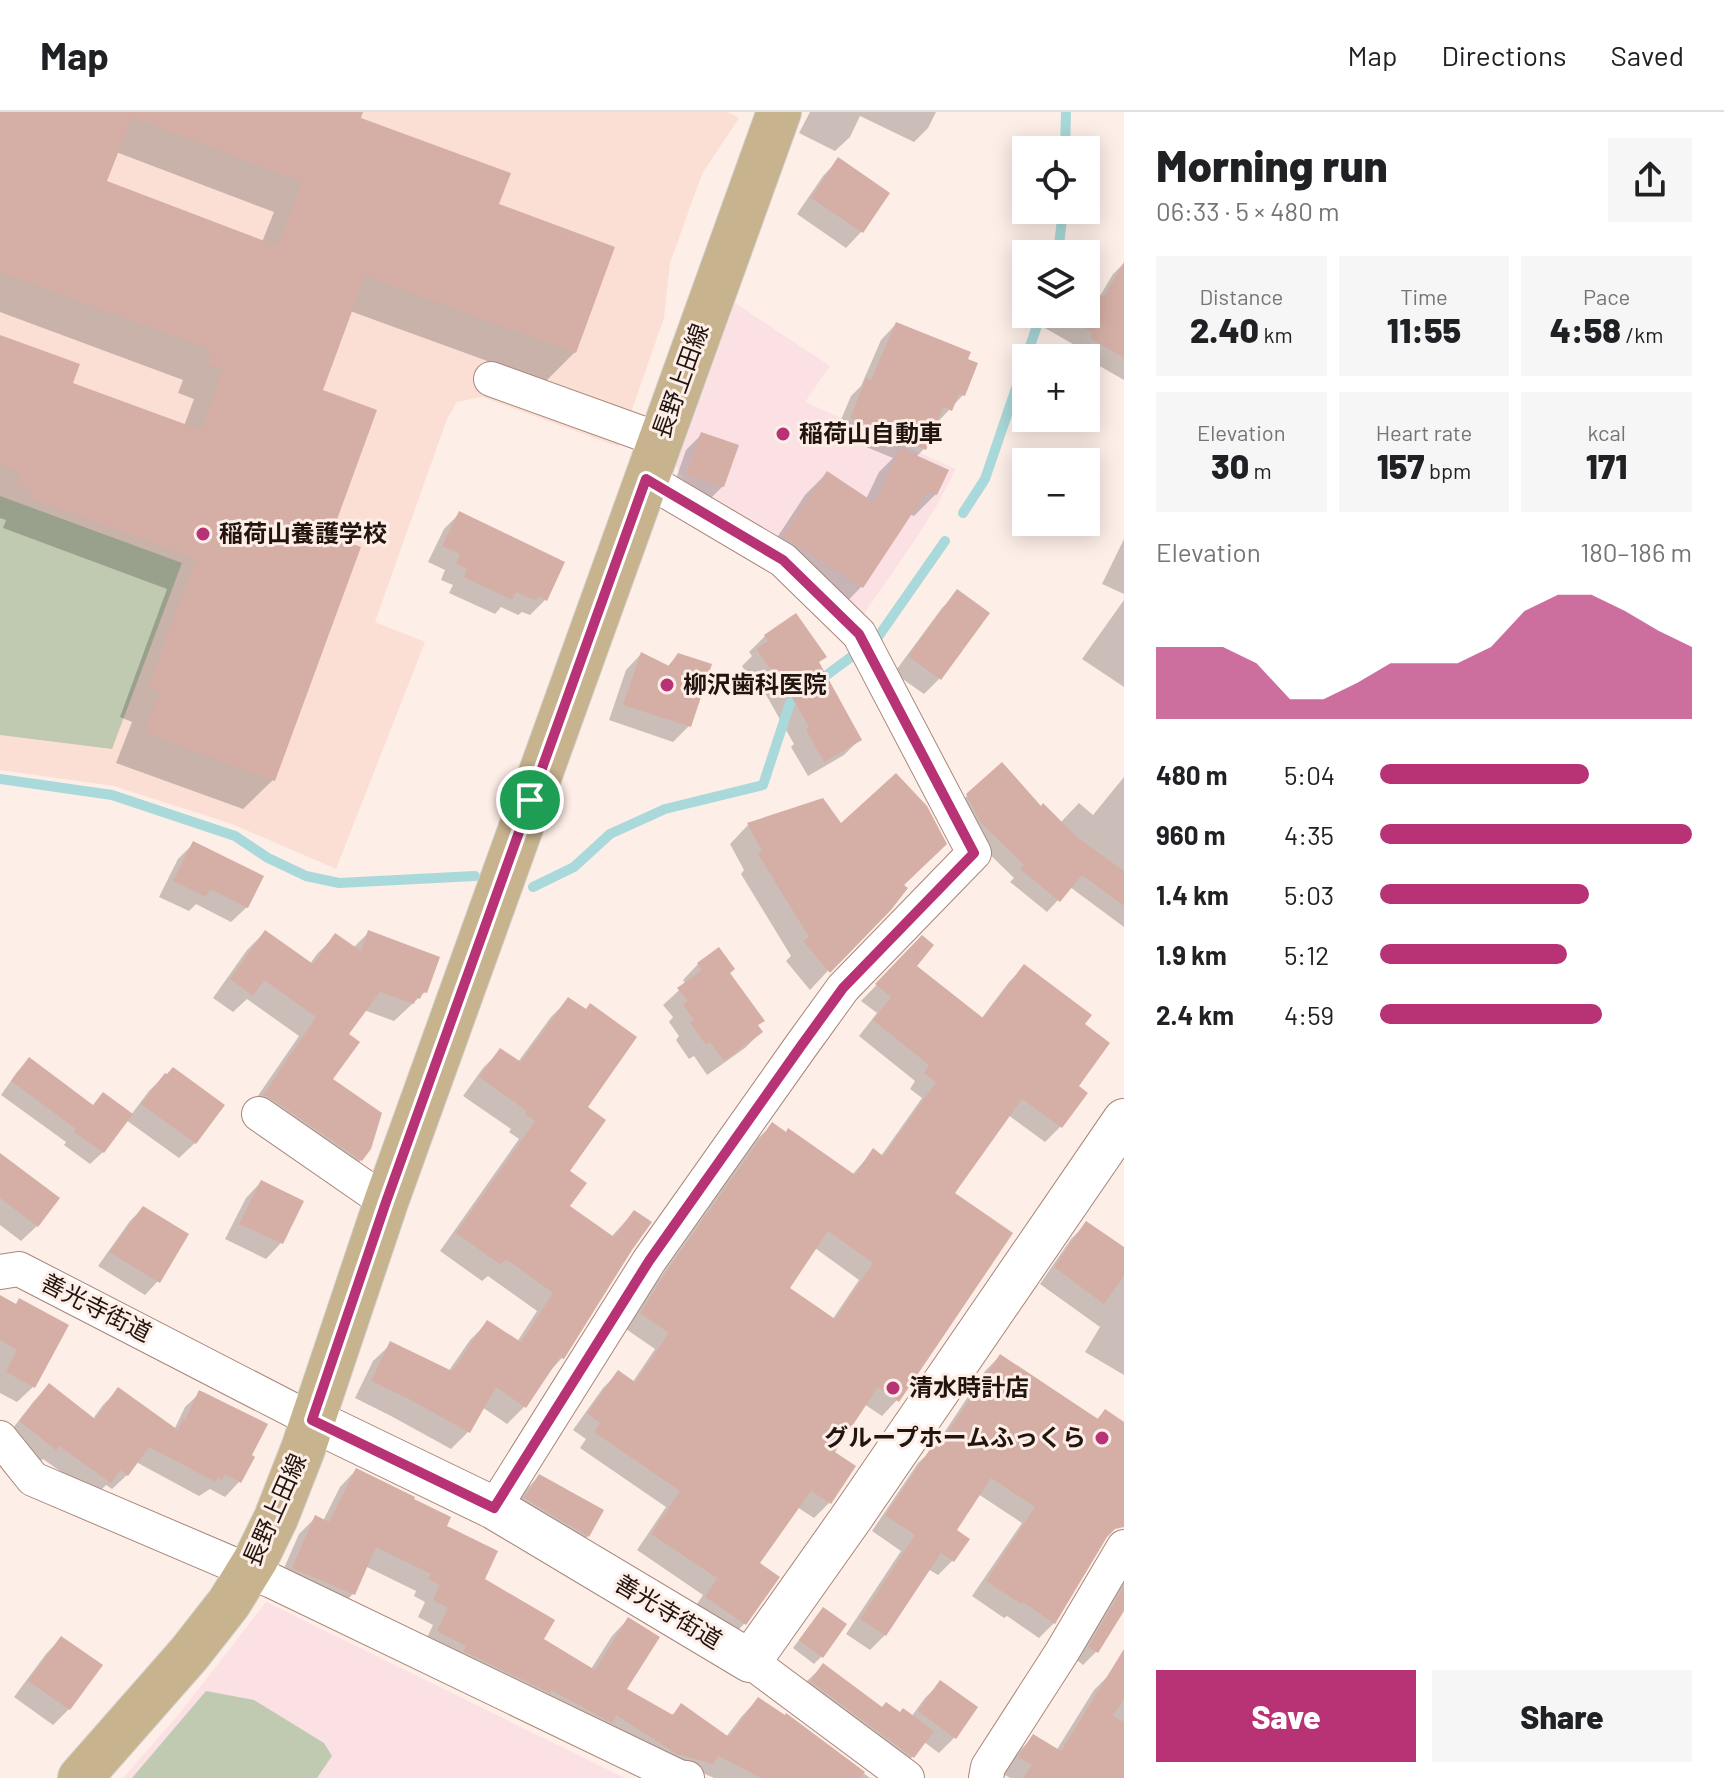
<!DOCTYPE html>
<html lang="en">
<head>
<meta charset="utf-8">
<style>
	body { margin:0; font-family:Barlow,"Noto Sans JP",sans-serif; background:#f6f6f6; color:#202124; height:100vh; display:flex; flex-direction:column; font-size:30px; white-space:nowrap }
	* { box-sizing:border-box; margin:0 }
	p { font-size:26px; color:#757577 }
	.icon { flex:none; width:44px; height:44px; fill:none; stroke:currentColor; stroke-width:2; stroke-linecap:round; stroke-linejoin:round }
	.map { position:relative; flex:1; overflow:hidden }
	.details { display:flex; flex-direction:column; background:#fff; width:600px }
	.details>* { flex:none }
	.buttons { position:absolute; left:1012px; top:24px; display:grid; gap:16px }
	.buttons a { display:grid; place-items:center; width:88px; height:88px; border-radius:0px; background:#fff; box-shadow:0 4px 20px #0003; font-size:40px }
	.pin { position:absolute; display:grid; place-items:center; width:68px; height:68px; color:#fff; margin:-34px; border:4px solid #fff; border-radius:50%; box-shadow:0 2px 8px #0007 }
	.round { display:grid; place-items:center; flex:none; width:84px; height:84px; border-radius:0px; background:#f6f6f6 }
	.overview { display:flex; align-items:center; justify-content:space-between; height:136px; padding:0 32px }
	h1 { font-size:44px; font-weight:800; line-height:60px }
	.stats { display:grid; grid-template-columns:repeat(3,1fr); gap:12px; height:136px; padding:8px 32px }
	.stats div { display:grid; align-content:center; border-radius:0px; background:#f6f6f6; text-align:center }
	.stats b { font-size:34px; font-weight:800 }
	.stats small { font-size:22px; font-weight:400 }
	.stats p { font-size:22px }
	.chart { height:224px; padding:16px 32px }
	.chart p { display:flex; justify-content:space-between }
	.chart svg { width:100%; height:144px; margin-top:8px; fill:#b83376; opacity:.7 }
	.cta { display:flex; gap:16px; margin-top:auto; padding:16px 32px }
	.cta a { flex:1; height:92px; border-radius:0px; background:#b83376; color:#fff; font-size:32px; font-weight:800; line-height:92px; text-align:center }
	.cta a+a { background:#f6f6f6; color:#202124 }
	ul { padding:0 32px; list-style:none; font-size:26px }
	li { display:grid; grid-template-columns:128px 96px 1fr; align-items:center; height:60px }
	li i { height:20px; border-radius:10px; background:#b83376 }
	header { display:flex; align-items:center; gap:48px; box-sizing:border-box; height:112px; padding:0 40px; background:#fff; border-bottom:2px solid #e0e0e0 }
	header strong { font-size:38px }
	nav { display:flex; gap:44px; margin-inline-start:auto; font-size:28px }
	main { display:flex; flex:1; min-height:0 }
	.map>svg:first-child { display:block }
	.industrial { fill:#fbe0e4 }
	.built { fill:#fbdfd5 }
	.green { fill:#c0cab1 }
	.shadow { fill:#0003; fill-rule:evenodd }
	.lines { fill:none; stroke-linecap:round; stroke-linejoin:round }
	.stream { stroke:#a9d9da; stroke-width:10 }
	.building { fill:#d5afa5; fill-rule:evenodd }
	.minor-casing { stroke:#a88679; stroke-width:36 }
	.tertiary-casing { stroke:#a88679; stroke-width:44 }
	.primary-casing { stroke:#d3d0cf; stroke-width:46 }
	.minor { stroke:#fff; stroke-width:34 }
	.tertiary { stroke:#fff; stroke-width:42 }
	.primary { stroke:#c7b38d; stroke-width:44 }
	.route-casing { stroke:#fff; stroke-width:16 }
	.route { stroke:#b83376; stroke-width:10 }
	.poi-dot { fill:#b83376; stroke:#feeee8; stroke-width:3 }
	.labels { text-anchor:middle; stroke-width:6; stroke-linejoin:round; paint-order:stroke }
	.street-label { font-size:24px; fill:#221510; stroke:#feeee8 }
	.poi-label { font-size:24px; font-weight:bold; fill:#221510; stroke:#feeee8; text-anchor:start }
</style>
</head>
<body>
<header>
<strong>Map</strong>
<nav><a>Map</a><a>Directions</a><a>Saved</a></nav>
</header>
<main>
<div class="map">
<svg width="1124" height="1666" viewBox="0 0 1124 1666">
	<rect width="100%" height="100%" fill="#feeee8"/>
	<path class="industrial" d="M735 191 830 254 805 290 956 357 937 393 917 425 861 506 690 378 676 354Z
		M266 1490 625 1666H123L180 1601Z"/>
	<path class="built" d="M0 0H728L739 6 702 62 670 151 664 206 619 335 482 285 457 290 447 307 375 510 425 530 336 757 232 712 114 674 0 658Z"/>
	<path class="green" d="M0 384 182 451 112 637 0 623Z
		M206 1579 254 1588 324 1631 332 1644 317 1666H132Z"/>
	<path class="shadow" d="M0 0H361L358 7 497 94 575 240 545 270 350 199 320 279 329 425 273 668 243 697 116 651 132 610 120 605 167 477 3 416 6 408 0 406V225L70 272 184 314 194 287 178 281 183 268 0 200ZM116 40 274 100 262 130 104 71Z
		M810 0H936L928 16 914 30 860 4 850 25 835 39 799 21Z
		M838 48 888 82 861 120 846 136 797 102 823 64Z
		M1124 151V268L1077 241 1080 236 1043 215 1050 202H1086V177L1100 184 1113 162Z
		M896 212 963 283 934 314 924 337 916 345 936 382 914 404 909 402 861 475 840 497 763 447 805 383 827 361 866 387 879 360 893 346 835 322 851 284 861 274 881 228Z
		M702 322 723 374 707 390 672 378 686 338Z
		M460 401 545 488 530 503 522 500 518 503 501 495 495 502 449 481 453 473 441 468 445 458 428 450 444 417Z
		M1124 427V482L1102 472Z
		M958 480 939 567 924 582 894 561 942 496Z
		M1124 488V575L1082 547Z
		M796 503 824 545 817 552 859 628 844 643 808 664 791 635 794 632 761 574 757 577 742 554 752 544 749 540 765 524Z
		M641 542 667 555 678 543 689 614 673 630 609 608 626 558Z
		M1124 665V815L1070 775 1047 800 1010 770 1014 766 970 723 955 696 967 684 1041 696 1061 710 1079 691 1093 703Z
		M822 689 841 714 905 776 810 878 786 849 791 844 741 762 744 758 730 732 748 713Z
		M193 732 247 795 231 810 196 792 189 799 159 785 178 747Z
		M265 820 310 852 317 842 335 824 353 836 368 821 425 880 394 909 364 898 346 923 330 967 361 1048 342 1066 246 1001 299 924 247 887 233 900 213 886 247 838Z
		M922 826 914 855 981 907 1009 870 1024 855 1082 912 1076 974 1085 981 1060 1015 1045 1030 1008 1003 952 1082 897 1288 882 1304 864 1292 832 1340 853 1355 829 1391 814 1406 797 1395 757 1452 744 1512 729 1527 691 1501 703 1483 637 1438 666 1395 580 1336 586 1327 573 1318 603 1276 618 1261 632 1271 655 1237 626 1217 651 1178 756 1028 772 1013 852 1063 873 1039 881 1044 922 986 910 977 915 969 859 924 877 901 861 889ZM815 1136 859 1168 832 1208 787 1177Z
		M698 852 728 861 761 920 745 936 707 963 694 944 689 947 676 928 679 924 669 910 673 905 663 893 686 872 683 868Z
		M568 888 585 995 567 1060V1095L611 1125 634 1100 562 1246 547 1262 525 1294 507 1312 482 1295 468 1320 451 1337 391 1304 355 1286 373 1249 391 1232 448 1260 470 1228 487 1211 517 1230 537 1199 488 1164 482 1169 440 1139 519 1027 509 1020 511 1017 463 984 483 956 501 938 518 950 551 905Z
		M29 948 92 994 131 1003 149 979 165 963 195 1031 179 1046 126 1008 103 1040 90 1052 64 1033 66 1030 1 983 17 960Z
		M0 1043 37 1114 21 1129 0 1113Z
		M261 1070 281 1131 266 1147 225 1127 246 1086Z
		M143 1096 158 1169 145 1183 98 1154 130 1109Z
		M1087 1111 1124 1137V1263L1085 1240 1100 1215 1040 1172 1071 1127Z
		M0 1185 33 1275 17 1290 0 1281Z
		M1000 1244 1096 1308 1105 1299 1124 1312V1393L1054 1511 1039 1526 1007 1504 1004 1506 972 1484 1022 1411 978 1382 954 1419 953 1448 938 1463 928 1457 885 1523 870 1538 846 1522 901 1439 872 1419 918 1351 934 1336 985 1259Z
		M49 1274 92 1308 103 1293 118 1278 174 1318 185 1295 200 1281 252 1346 239 1370 225 1385 210 1377 199 1384 136 1350 127 1363 112 1377 106 1373 95 1384 43 1347 39 1351 6 1325 34 1289Z
		M356 1358 411 1388 444 1415 483 1468 541 1528 591 1557 612 1524 628 1507 624 1578 671 1604 681 1594 726 1625 742 1604 758 1587 785 1605 787 1604 870 1666H714L422 1536 433 1513 418 1505 425 1490 414 1484 416 1479 365 1454 353 1482 336 1498 277 1472 299 1422 315 1406 323 1409 340 1375Z
		M539 1364 588 1424 572 1439 510 1402 524 1380Z
		M1124 1468V1495L1096 1540 1083 1553 1077 1548Z
		M816 1505 822 1544 814 1552 793 1536Z
		M61 1526 69 1597 53 1613 14 1585 46 1542Z
		M823 1554 882 1597 911 1605 925 1586 940 1571 955 1625 939 1641 924 1630 912 1645 897 1660 796 1585 807 1569Z
		M1111 1561 1124 1569V1666H1010L1003 1662 1017 1641 1033 1625 1056 1639 1094 1578Z"/>
	<g class="lines">
		<path class="stream" d="M1065 38 1066 0
			M1058 142 1063 98
			M1026 246 1041 202
			M963 401 985 367 1026 247
			M816 571 878 525 945 429
			M0 667 112 683 235 724 268 746 306 764 339 771 475 764
			M533 775 574 755 610 722 665 697 763 673 790 591 803 580"/>
	</g>
	<path class="building" d="M0 0H363L361 6 511 61 499 92 615 135 576 241 365 164 323 278 377 298 331 424 361 435 275 669 145 621 160 580 148 575 196 447 31 386 34 378 16 372 21 360 0 352V223L80 252 73 271 201 318 223 257 207 252 212 238 0 160ZM132 5 302 70 278 134 107 69Z
		M838 45 890 81 863 121 811 86Z
		M1124 150V246L1090 226 1093 221 1086 217V174L1104 185Z
		M896 210 971 240 968 247 978 251 965 284 959 282 952 299 943 295 926 338 850 306 866 266 871 268Z
		M701 320 739 333 724 375 686 363Z
		M900 336 949 358 937 383 927 379 863 476 783 424 827 359 875 391Z
		M459 399 565 450 547 489 538 484 536 489 516 480 512 488 464 465 467 457 456 452 460 442 442 434Z
		M957 477 990 501 941 568 908 544Z
		M796 501 827 545 819 550 862 628 824 650 806 618 809 615 777 560 774 562 756 537 768 529 764 523Z
		M641 540 669 554 678 541 712 552 691 615 623 593Z
		M1002 650 1041 694 1043 691 1077 725 1124 759V794L1082 763 1060 790 1020 757 1024 753 981 711 966 682Z
		M896 661 927 694 947 732 904 773 908 776 891 798 830 861 803 829 809 825 758 742 762 739 747 711 823 686 841 711Z
		M193 729 264 764 248 796 210 777 206 785 173 769Z
		M265 818 313 852 335 821 361 839 368 818 440 845 427 881 423 880 420 887 416 885 414 892 380 880 349 922 360 930 333 967 382 1001 371 1037 362 1049 270 986 263 983 316 905 264 868 253 884 230 867Z
		M922 823 934 833 917 854 983 906 1024 852 1092 903 1085 912 1110 931 1079 974 1088 981 1062 1016 1022 987 955 1081 1013 1121 899 1290 878 1275 835 1340 856 1354 831 1392 811 1379 760 1451 780 1465 746 1513 705 1485 717 1466 651 1422 680 1379 594 1320 600 1311 587 1301 618 1258 635 1270 669 1221 640 1201 666 1160 772 1010 786 1020 788 1016 855 1063 873 1036 883 1044 936 970 924 961 929 953 873 908 891 885 875 872ZM828 1119 873 1151 835 1207 790 1176Z
		M719 835 735 857 730 861 765 909 758 913 763 920 724 949 710 930 706 933 690 911 694 908 683 893 688 889 677 876 702 858 697 851Z
		M568 885 586 897 590 891 637 925 588 995 606 1008 570 1059 587 1071 570 1094 614 1125 634 1098 652 1110 632 1138 564 1247 560 1245 526 1296 496 1275 470 1321 409 1287 371 1269 390 1229 452 1259 487 1208 521 1230 553 1181 506 1147 501 1153 456 1121 535 1009 525 1002 527 999 479 965 500 936 521 950Z
		M29 945 93 993 103 980 133 1002 104 1041 74 1020 76 1017 11 969Z
		M173 955 225 993 196 1032 141 992 165 961 167 962Z
		M0 1041 60 1086 38 1115 0 1086Z
		M261 1068 304 1089 283 1132 239 1112Z
		M143 1094 189 1122 160 1171 109 1140Z
		M1086 1109 1124 1135V1164L1104 1192 1054 1155Z
		M0 1183 16 1192 19 1186 69 1213 35 1276 6 1260 17 1238 0 1228Z
		M1000 1242 1098 1307 1105 1297 1124 1310V1415L1115 1417 1107 1425 1055 1512 1023 1490 1021 1492 986 1469 1035 1395 991 1366 957 1418 970 1427 954 1450 941 1441 886 1524 860 1507 915 1423 885 1403 933 1333 937 1336Z
		M49 1271 95 1307 118 1275 178 1318 183 1307 185 1308 199 1278 268 1312 252 1343 255 1345 241 1371 225 1362 222 1368 218 1365 216 1370 149 1335 128 1364 120 1358 111 1371 59 1334 56 1338 19 1309Z
		M356 1356 415 1385 414 1387 451 1405 447 1414 498 1439 485 1467 555 1508 544 1527 595 1558 628 1505 660 1525 627 1577 673 1603 681 1591 729 1625 758 1585 785 1603 786 1601 865 1660 860 1666H761L719 1644 713 1652 677 1642 616 1603 612 1611 551 1578 550 1581 463 1539 466 1534 437 1519 448 1496 433 1488 440 1473 428 1467 431 1462 376 1435 355 1483 292 1456 315 1403 329 1410Z
		M539 1362 604 1398 589 1425 524 1386Z
		M1124 1474V1499L1098 1541 1088 1535Z
		M823 1495 847 1512 823 1546 799 1528Z
		M61 1524 103 1553 70 1598 28 1569Z
		M1124 1537V1587L1113 1604 1124 1610V1666H1023L1032 1653 1018 1645 1033 1622 1061 1639Z
		M823 1551 882 1595 886 1590 900 1600 903 1596 934 1619 914 1646 810 1569Z
		M940 1568 978 1595 956 1627 918 1599Z"/>
	<g class="lines">
		<g class="minor-casing">
			<path id="minor" d="M491 267 660 328
				M259 1002 386 1090
				M0 1160 19 1157 312 1308
				M0 1326 33 1367 272 1469 679 1665 687 1666
				M494 1396 649 1149 801 934 843 876 974 741 859 522 783 448 646 367
				M750 1549 907 1666
				M986 1666 988 1655 1062 1540 1124 1435"/>
		</g>
		<g class="tertiary-casing">
			<path id="tertiary" d="M312 1308 494 1396 750 1549 854 1402 1124 1008"/>
		</g>
		<g class="primary-casing">
			<path id="primary" d="M80 1666 189 1542 229 1491 256 1447 276 1406 303 1337 386 1090 779 0"/>
		</g>
		<use href="#minor" class="minor"/>
		<use href="#tertiary" class="tertiary"/>
		<use href="#primary" class="primary"/>
	</g>
	<g class="lines">
		<g class="route-casing">
			<path id="route" d="M646 367 783 448 859 522 974 741 843 876 801 934 649 1149 494 1396 312 1308 386 1090Z"/>
		</g>
		<use href="#route" class="route"/>
	</g>
	<g class="poi-dot">
		<circle cx="783" cy="322" r="8"/>
		<circle cx="203" cy="422" r="8"/>
		<circle cx="667" cy="573" r="8"/>
		<circle cx="893" cy="1276" r="8"/>
		<circle cx="1102" cy="1326" r="8"/>
	</g>
	<g class="labels">
		<g class="street-label">
			<text transform="translate(681 269) rotate(-70)" y="8">長野上田線</text>
			<text transform="translate(96 1196) rotate(27)" y="8">善光寺街道</text>
			<text transform="translate(275 1398) rotate(-66)" y="8">長野上田線</text>
			<text transform="translate(668 1500) rotate(31)" y="8">善光寺街道</text>
		</g>
		<g class="poi-label">
			<text x="799" y="330">稲荷山自動車</text>
			<text x="219" y="430">稲荷山養護学校</text>
			<text x="683" y="581">柳沢歯科医院</text>
			<text x="909" y="1284">清水時計店</text>
			<text x="1086" y="1334" text-anchor="end">グループホームふっくら</text>
		</g>
	</g>
</svg>
<div class="buttons">
<a><svg class="icon" aria-label="locate" viewBox="0 0 24 24"><circle cx="12" cy="12" r="6"/><path d="M12 2v4M12 18v4M2 12h4M18 12h4"/></svg></a>
<a><svg class="icon" aria-label="layers" viewBox="0 0 24 24"><path d="M12 4l9 5-9 5-9-5zM3 14l9 5 9-5"/></svg></a>
<a>+</a>
<a>−</a>
</div>
<div class="pin" style="left:530px;top:688px;background:#1e9e55"><svg class="icon" aria-label="arrive" viewBox="0 0 24 24"><path d="M6 21V4h12l-3 4 3 4H6"/></svg></div>
</div>
<section class="details">
<div class="overview"><div><h1>Morning run</h1><p>06:33 · 5 × 480 m</p></div><a class="round"><svg class="icon" aria-label="share" viewBox="0 0 24 24"><path d="M12 15V3M7 8l5-5 5 5M5 13v7h14v-7"/></svg></a></div>
<div class="stats">
<div><p>Distance</p><b>2.40<small> km</small></b></div>
<div><p>Time</p><b>11:55</b></div>
<div><p>Pace</p><b>4:58<small> /km</small></b></div>
</div>
<div class="stats">
<div><p>Elevation</p><b>30<small> m</small></b></div>
<div><p>Heart rate</p><b>157<small> bpm</small></b></div>
<div><p>kcal</p><b>171</b></div>
</div>
<div class="chart"><p><span>Elevation</span>180–186 m</p>
<svg viewBox="0 0 160 44" preserveAspectRatio="none"><path d="M0 44V22L10 22L20 22L30 27L40 38L50 38L60 33L70 27L80 27L90 27L100 22L110 11L120 6L130 6L140 11L150 17L160 22V44z"/></svg>
</div>
<ul>
<li><b>480 m</b>5:04<i style="width:67%"></i></li>
<li><b>960 m</b>4:35<i style="width:100%"></i></li>
<li><b>1.4 km</b>5:03<i style="width:67%"></i></li>
<li><b>1.9 km</b>5:12<i style="width:60%"></i></li>
<li><b>2.4 km</b>4:59<i style="width:71%"></i></li>
</ul>
<div class="cta"><a>Save</a><a>Share</a></div>
</section>
</main>
</body>
</html>
